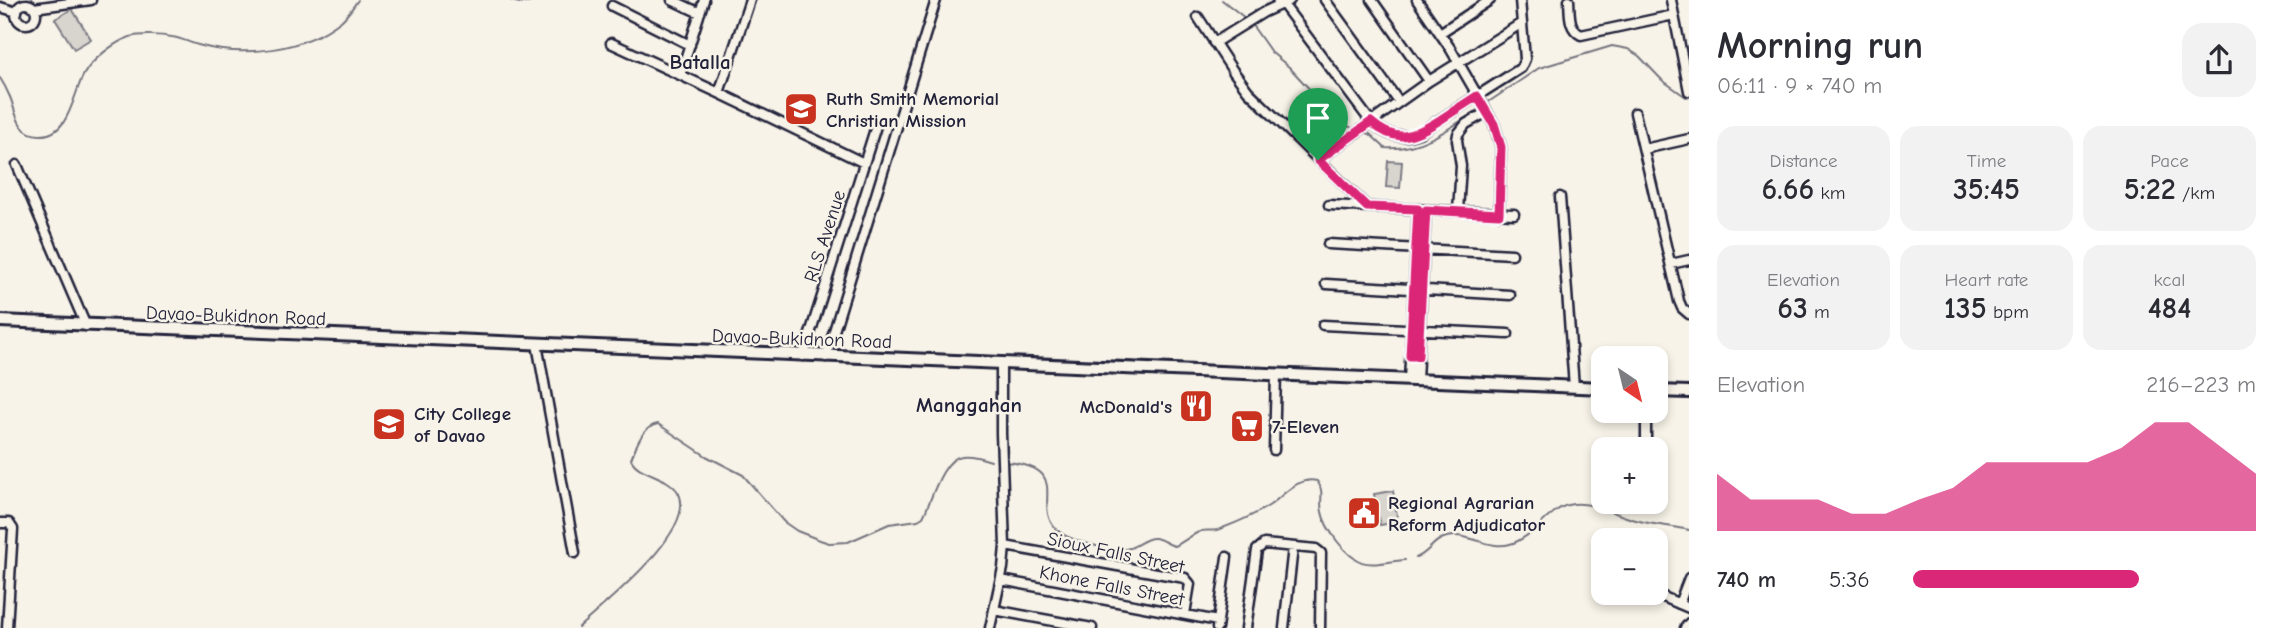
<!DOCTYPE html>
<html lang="en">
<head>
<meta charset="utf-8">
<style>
	body { margin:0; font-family:"Comic Neue",sans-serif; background:#f2f2f3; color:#2b2b33; height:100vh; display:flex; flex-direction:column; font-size:26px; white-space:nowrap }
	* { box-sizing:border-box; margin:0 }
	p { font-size:23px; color:#7c7c81 }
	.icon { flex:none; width:38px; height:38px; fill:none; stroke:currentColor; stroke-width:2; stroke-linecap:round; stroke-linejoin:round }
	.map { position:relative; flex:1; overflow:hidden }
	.drawer { display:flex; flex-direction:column; background:#fff; width:595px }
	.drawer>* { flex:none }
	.needle { width:46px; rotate:145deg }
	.controls { position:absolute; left:1591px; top:346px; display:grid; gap:14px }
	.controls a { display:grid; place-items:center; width:77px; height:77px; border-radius:14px; background:#fff; box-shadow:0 4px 10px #0003; font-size:35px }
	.pin { position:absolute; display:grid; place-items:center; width:60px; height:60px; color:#fff; margin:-72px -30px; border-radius:50% 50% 50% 0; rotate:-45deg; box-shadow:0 0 7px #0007 }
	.pin .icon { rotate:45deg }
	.round { display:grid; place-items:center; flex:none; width:74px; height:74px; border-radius:21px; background:#f2f2f3 }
	.head { display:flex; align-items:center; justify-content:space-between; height:119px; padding:0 28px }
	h1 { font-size:38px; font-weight:800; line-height:52px }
	.figures { display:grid; grid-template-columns:repeat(3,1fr); gap:10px; height:119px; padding:7px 28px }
	.figures div { display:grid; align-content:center; border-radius:18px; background:#f2f2f3; text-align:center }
	.figures b { font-size:30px; font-weight:800 }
	.figures small { font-size:19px; font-weight:400 }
	.figures p { font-size:19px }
	.chart { height:196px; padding:14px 28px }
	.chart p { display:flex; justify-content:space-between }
	.chart svg { width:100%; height:126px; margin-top:7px; fill:#db2777; opacity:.7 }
	ul { padding:0 28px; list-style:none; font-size:23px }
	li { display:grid; grid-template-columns:112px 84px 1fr; align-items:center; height:52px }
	li i { height:18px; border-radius:9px; background:#db2777 }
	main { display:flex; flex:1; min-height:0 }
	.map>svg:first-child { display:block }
	.green { fill:#d8d5cf; stroke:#7d7c85; stroke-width:2 }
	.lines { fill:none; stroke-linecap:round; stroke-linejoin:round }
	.stream { stroke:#76747f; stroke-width:2 }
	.minor-casing { stroke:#22223b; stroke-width:13 }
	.highway-casing { stroke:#22223b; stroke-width:16 }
	.minor { stroke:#f7f3e8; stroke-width:8 }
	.highway { stroke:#f7f3e8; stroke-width:10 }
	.route-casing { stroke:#fff; stroke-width:14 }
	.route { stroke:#db2777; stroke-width:9 }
	.labels { text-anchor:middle; stroke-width:5; stroke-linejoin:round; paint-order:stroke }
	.poi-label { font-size:19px; font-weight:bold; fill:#22223b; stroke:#f7f3e8; text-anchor:start }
	.street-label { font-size:19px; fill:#22223b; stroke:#f7f3e8 }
	.neighbourhood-label { font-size:21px; font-weight:bold; fill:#22223b; stroke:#f7f3e8 }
</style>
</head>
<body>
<main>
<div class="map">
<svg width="1689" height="628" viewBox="0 0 1689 628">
	<rect width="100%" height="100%" fill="#f7f3e8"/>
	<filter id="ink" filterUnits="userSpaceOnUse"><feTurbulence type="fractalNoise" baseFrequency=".0143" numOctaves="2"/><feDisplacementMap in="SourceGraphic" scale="14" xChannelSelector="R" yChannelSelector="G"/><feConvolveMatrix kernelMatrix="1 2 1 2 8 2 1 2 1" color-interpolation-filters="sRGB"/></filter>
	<g filter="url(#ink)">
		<path class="green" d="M72 9 91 39 74 49 55 19Z
			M1388 161 1402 162 1400 188 1386 187Z
			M1393 491 1398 522 1380 525 1374 494Z"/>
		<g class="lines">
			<path class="stream" d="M510 0C518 4 529 4 537 0
				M1222 0 1245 18
				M1252 25 1271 52 1289 67 1341 123 1354 129
				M0 78C4 84 7 90 10 97 16 111 17 135 40 135 70 136 73 93 84 74 93 59 113 43 130 37 141 34 161 35 172 37 181 38 190 43 198 45 244 58 303 51 341 21 348 15 353 7 358 0
				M1487 103 1539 68 1612 46 1628 49 1639 56 1662 80 1686 97
				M1364 132 1370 134 1385 148C1421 151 1452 127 1480 108
				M1006 462C1075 468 1030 505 1057 530 1069 541 1115 553 1130 548 1139 545 1146 537 1155 538 1162 539 1168 545 1175 546 1183 542 1190 536 1199 532 1206 528 1213 533 1220 529 1236 523 1255 515 1270 505 1284 495 1298 476 1317 481 1325 491 1319 501 1322 512 1324 523 1331 533 1337 541 1361 572 1371 563 1405 560
				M1416 558C1428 553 1432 543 1441 539 1464 528 1487 551 1510 544 1533 538 1550 509 1568 505 1590 499 1615 515 1636 520 1653 525 1671 526 1689 530
				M578 628C602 605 700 529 678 492 666 474 638 475 631 459 636 446 643 426 658 424L706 456 743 475 784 522 797 531 820 540 829 543 848 542 889 524 918 520 923 517C931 502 942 458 962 456 971 455 982 458 991 461"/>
			<g class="minor-casing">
				<path id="minor" d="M672 0 700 13
					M1277 0 1282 3 1371 122C1385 135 1401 140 1419 133L1521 68 1525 59 1520 0
					M1325 0 1399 102
					M1372 0 1429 81
					M1417 0 1450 48 1494 124 1501 147 1499 214
					M1569 0C1570 14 1568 28 1581 35L1674 15
					M1671 0 1689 91
					M16 14a10 10 0 1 1 20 0a10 10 0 1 1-20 0Z
					M612 6 690 45
					M0 7 17 12
					M34 8 91 0
					M1198 17 1233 71 1248 91 1367 207
					M1440 33 1490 0
					M611 43 719 93 864 163
					M1214 43 1264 12 1290 0
					M680 75 704 0
					M719 93 750 0
					M1635 113 1679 301 1682 308 1689 314
					M1644 149 1689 139
					M1318 160 1429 81 1522 23
					M17 165 86 326
					M1560 197 1574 387
					M1329 205 1514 214
					M1458 211 1461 166 1457 140 1458 134 1466 124 1487 112
					M1328 244 1512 254
					M1671 264 1689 260
					M1326 284 1510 295
					M1323 325 1508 334
					M537 344 575 553
					M803 356 876 126
					M826 357 936 0
					M1409 380 1418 209
					M1417 380 1426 210
					M1274 450 1276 374
					M1646 450V411
					M0 523H9L13 529 7 628
					M1005 546 1185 578 1190 584 1185 614
					M1001 580 1218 621
					M1654 593 1689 608
					M1679 604 1689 578
					M994 610 1092 628
					M990 628 1003 568 1005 546 1001 433V363
					M1217 628 1227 557
					M1246 628 1257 550 1264 544 1316 549 1321 553 1320 628
					M1284 628 1293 547
					M1685 628 1689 623"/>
			</g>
			<g class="highway-casing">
				<path id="highway" d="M0 321 1603 388
					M1656 391 1689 392"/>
			</g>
			<use href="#minor" class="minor"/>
			<use href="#highway" class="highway"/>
		</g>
	</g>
	<g class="lines" filter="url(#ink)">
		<g class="route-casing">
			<path id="route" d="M1477 96 1494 124 1501 147 1499 214 1426 210 1418 356H1410L1418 209 1367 207 1318 160 1371 122C1397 145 1414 136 1440 120 1452 112 1465 104 1477 96Z"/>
		</g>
		<use href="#route" class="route"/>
	</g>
	<defs>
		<g id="school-square" transform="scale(1.75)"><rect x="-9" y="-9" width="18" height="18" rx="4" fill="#c8321e" stroke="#f7f3e8"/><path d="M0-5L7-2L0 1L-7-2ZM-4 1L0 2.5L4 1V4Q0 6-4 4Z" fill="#fff"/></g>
		<g id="restaurant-square" transform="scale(1.75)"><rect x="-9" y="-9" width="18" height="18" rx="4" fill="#c8321e" stroke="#f7f3e8"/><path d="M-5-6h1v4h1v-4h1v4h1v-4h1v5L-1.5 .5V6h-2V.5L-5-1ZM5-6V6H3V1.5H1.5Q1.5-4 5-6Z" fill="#fff"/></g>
		<g id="university-square" transform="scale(1.75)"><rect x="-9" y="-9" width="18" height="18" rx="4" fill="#c8321e" stroke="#f7f3e8"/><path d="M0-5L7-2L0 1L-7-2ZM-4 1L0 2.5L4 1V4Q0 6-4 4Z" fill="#fff"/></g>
		<g id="supermarket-square" transform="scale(1.75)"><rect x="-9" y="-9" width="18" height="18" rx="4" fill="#c8321e" stroke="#f7f3e8"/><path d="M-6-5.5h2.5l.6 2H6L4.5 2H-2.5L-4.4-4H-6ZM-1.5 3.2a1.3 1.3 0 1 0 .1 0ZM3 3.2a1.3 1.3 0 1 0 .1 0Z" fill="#fff"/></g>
		<g id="civic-square" transform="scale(1.75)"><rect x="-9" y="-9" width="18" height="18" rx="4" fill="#c8321e" stroke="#f7f3e8"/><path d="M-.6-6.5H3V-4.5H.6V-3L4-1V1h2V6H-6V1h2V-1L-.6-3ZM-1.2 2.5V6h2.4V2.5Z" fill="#fff"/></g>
	</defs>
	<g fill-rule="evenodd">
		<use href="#school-square" x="801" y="109"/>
		<use href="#restaurant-square" x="1196" y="406"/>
		<use href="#university-square" x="389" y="424"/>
		<use href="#supermarket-square" x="1247" y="426"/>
		<use href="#civic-square" x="1364" y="513"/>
	</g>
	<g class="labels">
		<g class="poi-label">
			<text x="826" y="105">Ruth Smith Memorial<tspan x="826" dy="22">Christian Mission</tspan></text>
			<text x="1172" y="413" text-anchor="end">McDonald's</text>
			<text x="414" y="420">City College<tspan x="414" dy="22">of Davao</tspan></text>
			<text x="1272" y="433">7-Eleven</text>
			<text x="1388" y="509">Regional Agrarian<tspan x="1388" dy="22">Reform Adjudicator</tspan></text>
		</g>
		<g class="street-label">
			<text transform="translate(824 236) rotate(-72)" y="7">RLS Avenue</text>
			<text transform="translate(236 315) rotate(2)" y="7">Davao-Bukidnon Road</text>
			<text transform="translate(802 338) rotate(2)" y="7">Davao-Bukidnon Road</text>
			<text transform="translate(1116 552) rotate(12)" y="7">Sioux Falls Street</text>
			<text transform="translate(1112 585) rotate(11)" y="7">Khone Falls Street</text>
		</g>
		<g class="neighbourhood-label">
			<text x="700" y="69">Batalla</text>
			<text x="969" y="412">Manggahan</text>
		</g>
	</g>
</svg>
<div class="controls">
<a><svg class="needle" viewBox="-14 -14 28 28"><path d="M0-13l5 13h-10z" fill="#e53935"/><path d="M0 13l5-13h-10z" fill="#7c7c81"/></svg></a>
<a>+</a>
<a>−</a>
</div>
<div class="pin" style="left:1318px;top:160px;background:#1e9e55"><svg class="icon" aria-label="arrive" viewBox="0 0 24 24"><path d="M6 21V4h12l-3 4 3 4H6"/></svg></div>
</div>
<section class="drawer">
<div class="head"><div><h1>Morning run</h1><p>06:11 · 9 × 740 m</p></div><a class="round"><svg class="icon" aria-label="share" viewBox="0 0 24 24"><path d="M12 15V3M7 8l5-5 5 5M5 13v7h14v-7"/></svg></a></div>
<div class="figures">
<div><p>Distance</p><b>6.66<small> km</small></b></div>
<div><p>Time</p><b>35:45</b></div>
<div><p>Pace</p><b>5:22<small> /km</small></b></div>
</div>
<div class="figures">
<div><p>Elevation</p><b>63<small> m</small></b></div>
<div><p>Heart rate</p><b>135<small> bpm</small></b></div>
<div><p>kcal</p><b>484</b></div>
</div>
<div class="chart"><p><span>Elevation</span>216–223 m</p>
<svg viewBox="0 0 160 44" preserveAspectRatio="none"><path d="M0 44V24L10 33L20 33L30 33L40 38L50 38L60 33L70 29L80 20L90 20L100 20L110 20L120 15L130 6L140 6L150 15L160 24V44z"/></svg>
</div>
<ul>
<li><b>740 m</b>5:36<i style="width:66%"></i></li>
</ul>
</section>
</main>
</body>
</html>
